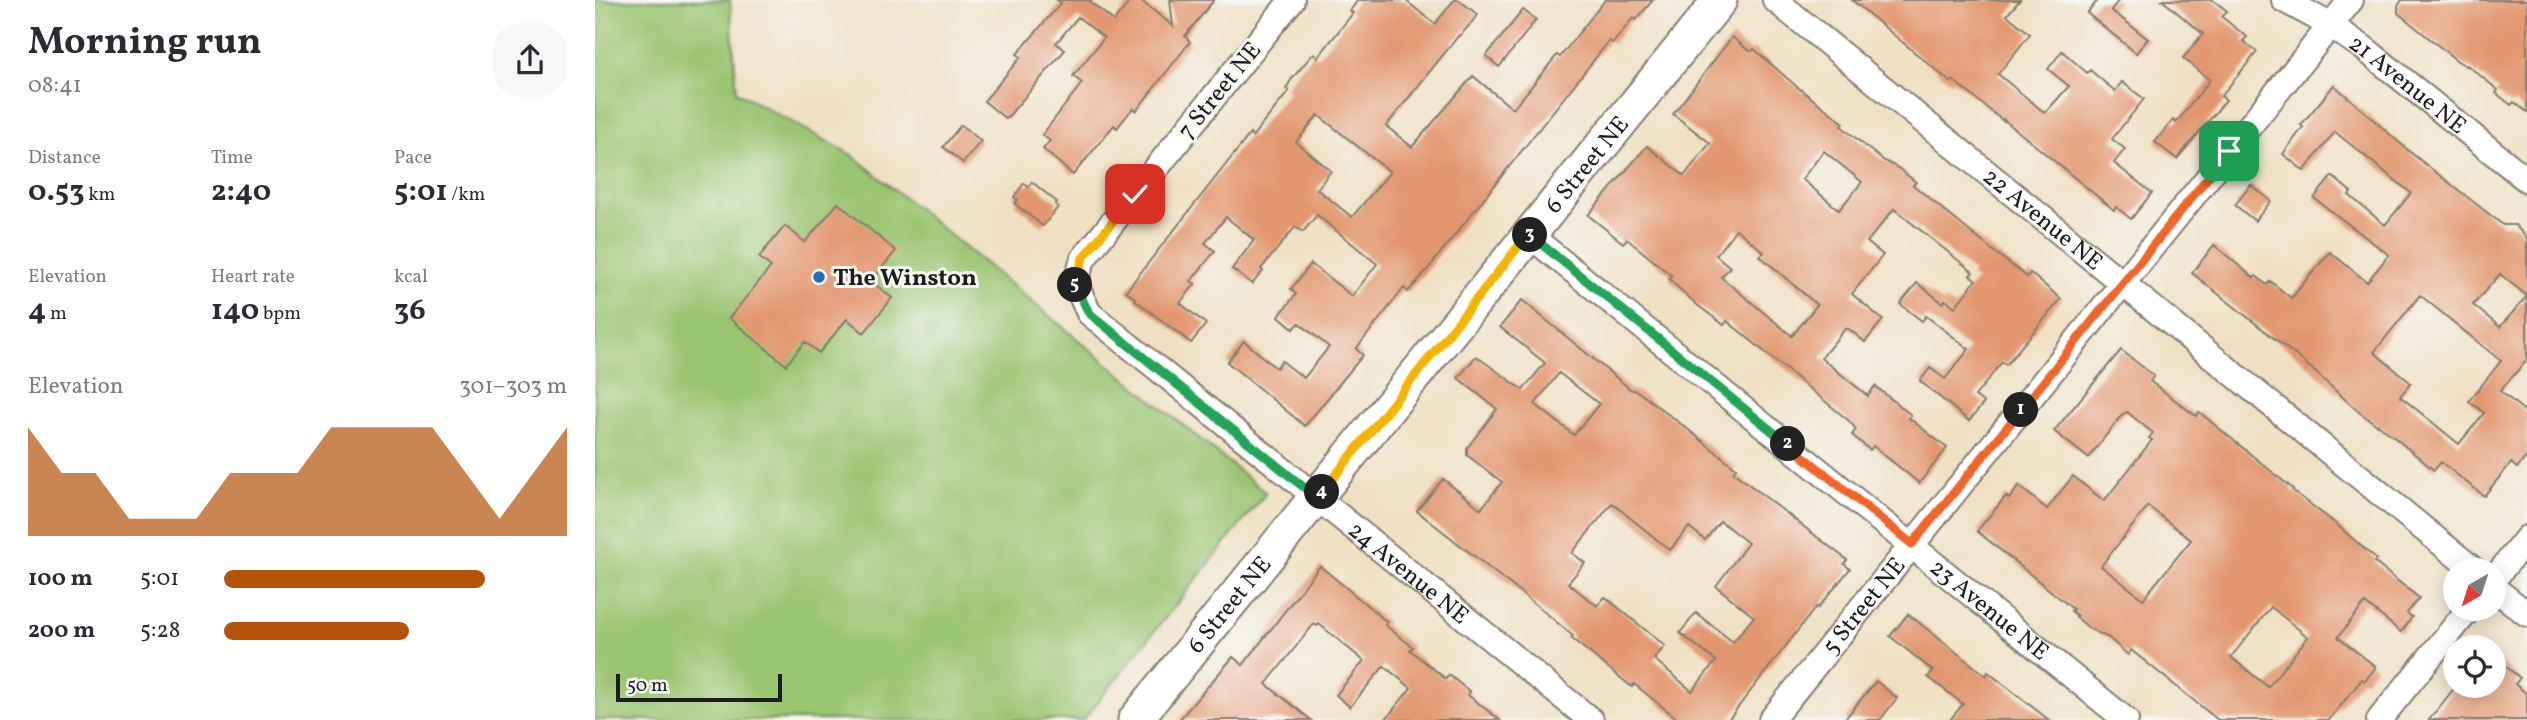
<!DOCTYPE html>
<html lang="en">
<head>
<meta charset="utf-8">
<style>
	body { margin:0; font-family:Vollkorn,serif; background:#f7f7f7; color:#2b2b33; height:100vh; display:flex; flex-direction:column; font-size:26px; white-space:nowrap }
	* { box-sizing:border-box; margin:0 }
	p { font-size:23px; color:#7c7c81 }
	.icon { flex:none; width:38px; height:38px; fill:none; stroke:currentColor; stroke-width:2; stroke-linecap:round; stroke-linejoin:round }
	.map { position:relative; flex:1; overflow:hidden }
	.sheet { display:flex; flex-direction:column; background:#fff; width:595px }
	.sheet>* { flex:none }
	.needle { width:46px; rotate:219deg }
	.fabs { position:absolute; left:1848px; top:558px; display:grid; gap:14px }
	.fabs a { display:grid; place-items:center; width:63px; height:63px; border-radius:50%; background:#fff; box-shadow:0 4px 18px #0003; font-size:35px }
	.scale { position:absolute; left:21px; bottom:18px; width:166px; box-sizing:border-box; padding-left:7px; border:4px solid #1c1c1c; border-top:0; font-size:19px; line-height:24px; white-space:nowrap; color:#1c1c1c; -webkit-text-stroke:5px #f6f6f2; paint-order:stroke }
	.pin { position:absolute; display:grid; place-items:center; width:60px; height:60px; color:#fff; margin:-30px; border-radius:14px; box-shadow:0 4px 10px #0006 }
	.km { position:absolute; width:35px; height:35px; margin:-18px; border-radius:50%; background:#222; color:#fff; font-size:19px; line-height:35px; text-align:center }
	.round { display:grid; place-items:center; flex:none; width:74px; height:74px; border-radius:28px; background:#f7f7f7 }
	.summary { display:flex; align-items:center; justify-content:space-between; height:119px; padding:0 28px }
	h1 { font-size:38px; font-weight:700; line-height:52px }
	.stats { display:grid; grid-template-columns:repeat(3,1fr); gap:10px; height:119px; padding:7px 28px }
	.stats div { display:grid; align-content:center }
	.stats b { font-size:30px; font-weight:700 }
	.stats small { font-size:19px; font-weight:400 }
	.stats p { font-size:19px }
	.chart { height:196px; padding:14px 28px }
	.chart p { display:flex; justify-content:space-between }
	.chart svg { width:100%; height:126px; margin-top:7px; fill:#b45309; opacity:.7 }
	ul { padding:0 28px; list-style:none; font-size:23px }
	li { display:grid; grid-template-columns:112px 84px 1fr; align-items:center; height:52px }
	li i { height:18px; border-radius:9px; background:#b45309 }
	main { display:flex; flex:1; min-height:0 }
	.map>svg:first-child { display:block }
	.green { fill:#9ac571; stroke:#5b7046; stroke-width:2 }
	.building { fill:#e3976f; fill-rule:evenodd }
	.lines { fill:none; stroke-linecap:round; stroke-linejoin:round }
	.street-casing { stroke:#867e70; stroke-width:28 }
	.secondary-casing { stroke:#867e70; stroke-width:37 }
	.street { stroke:#fff; stroke-width:24 }
	.secondary { stroke:#fff; stroke-width:33 }
	.split-1-casing { stroke:#fff; stroke-width:14 }
	.split-2-casing { stroke:#fff; stroke-width:14 }
	.split-3-casing { stroke:#fff; stroke-width:14 }
	.split-4-casing { stroke:#fff; stroke-width:14 }
	.split-5-casing { stroke:#fff; stroke-width:14 }
	.split-6-casing { stroke:#fff; stroke-width:14 }
	.split-1 { stroke:#f0652b; stroke-width:9 }
	.split-2 { stroke:#f0652b; stroke-width:9 }
	.split-3 { stroke:#22a559; stroke-width:9 }
	.split-4 { stroke:#f5b400; stroke-width:9 }
	.split-5 { stroke:#22a559; stroke-width:9 }
	.split-6 { stroke:#f5b400; stroke-width:9 }
	.poi-dot { fill:#1f6fb2; stroke:#f6f6f2; stroke-width:2.5 }
	.labels { text-anchor:middle; stroke-width:6; stroke-linejoin:round; paint-order:stroke }
	.street-label { font-size:24px; fill:#1c1c1c; stroke:#f6f6f2 }
	.poi-label { font-size:24px; font-weight:bold; fill:#1c1c1c; stroke:#f6f6f2; text-anchor:start }
</style>
</head>
<body>
<main>
<section class="sheet">
<div class="summary"><div><h1>Morning run</h1><p>08:41</p></div><a class="round"><svg class="icon" aria-label="share" viewBox="0 0 24 24"><path d="M12 15V3M7 8l5-5 5 5M5 13v7h14v-7"/></svg></a></div>
<div class="stats">
<div><p>Distance</p><b>0.53<small> km</small></b></div>
<div><p>Time</p><b>2:40</b></div>
<div><p>Pace</p><b>5:01<small> /km</small></b></div>
</div>
<div class="stats">
<div><p>Elevation</p><b>4<small> m</small></b></div>
<div><p>Heart rate</p><b>140<small> bpm</small></b></div>
<div><p>kcal</p><b>36</b></div>
</div>
<div class="chart"><p><span>Elevation</span>301–303 m</p>
<svg viewBox="0 0 160 44" preserveAspectRatio="none"><path d="M0 44V6L10 22L20 22L30 38L40 38L50 38L60 22L70 22L80 22L90 6L100 6L110 6L120 6L130 22L140 38L150 22L160 6V44z"/></svg>
</div>
<ul>
<li><b>100 m</b>5:01<i style="width:76%"></i></li>
<li><b>200 m</b>5:28<i style="width:54%"></i></li>
</ul>
</section>
<div class="map">
<svg width="1932" height="720" viewBox="0 0 1932 720">
	<rect width="100%" height="100%" fill="#f6f6f2"/>
	<filter id="ink" filterUnits="userSpaceOnUse"><feTurbulence type="fractalNoise" baseFrequency=".0143" numOctaves="2"/><feDisplacementMap in="SourceGraphic" scale="14" xChannelSelector="R" yChannelSelector="G"/><feConvolveMatrix kernelMatrix="1 2 1 2 8 2 1 2 1" color-interpolation-filters="sRGB"/></filter>
	<filter id="wash" filterUnits="userSpaceOnUse"><feTurbulence type="fractalNoise" baseFrequency=".00686" numOctaves="4" result="noise"/><feDisplacementMap in="SourceGraphic" scale="28" xChannelSelector="R" yChannelSelector="G"/><feGaussianBlur stdDeviation="1.57" result="paint"/><feColorMatrix in="noise" values="0 0 0 0 0 0 0 0 0 0 0 0 0 0 0 0 0 1.4 0 .05"/><feComposite in="paint" operator="in"/></filter>
	<g filter="url(#wash)">
		<rect width="100%" height="100%" fill="#f0e1c5"/>
		<path class="green" d="M0 0H135L142 92 257 155 671 493 488 720H0Z"/>
		<g id="blocks">
			<path class="building" d="M462 0H496L495 2 519 21 536 0H545L578 26 575 0H619L590 36 595 42 541 111 538 108 522 128 519 125 478 175 448 149 455 141 447 135 487 83 478 76 509 38 483 17 461 43 470 50 411 119 389 101 426 57 422 54 466 3Z
				M763 0H810L840 24 859 0H864L883 15 865 36 864 35 791 126 817 147 878 76 918 109 962 55 965 57 1010 0H1058L1041 20 1038 18 1018 43 1014 41 832 270 813 292 809 288 761 349 768 355 710 426 632 362 649 341 681 368 687 361 709 378 734 347 704 323 699 329 684 316 701 294 696 289 716 264 757 296 782 264 722 215 708 232 700 227 666 269 668 271 657 284 637 269 659 240 631 217 610 243 620 251 596 281 600 284 585 303 611 324 596 343 540 300 541 299 531 291 655 134 657 137 694 91 691 89 696 80 716 56 719 54 723 57 758 13 755 11ZM723 115 795 172 757 217 722 189 736 171 701 142Z
				M1257 0H1425L1412 15 1435 34 1403 74 1450 113 1474 86 1453 69 1467 51 1492 73 1495 70 1520 91 1527 82 1549 99 1517 139 1530 149 1519 163 1557 193 1536 219 1521 207 1519 210 1408 119V121L1358 80 1356 82 1354 81Z
				M1503 0H1524L1516 10 1553 39 1541 53 1492 13Z
				M1567 0H1618L1632 11 1627 17 1652 37 1648 41 1662 52 1626 96 1631 100 1582 159 1560 142 1578 120 1581 123 1615 80 1588 58 1608 34Z
				M1807 0H1932V112L1919 102 1916 105 1901 93 1903 90 1872 65 1871 66 1861 60 1803 13V6Z
				M928 10 941 20 904 67 891 56Z
				M1137 37 1153 50 1157 51 1159 49 1201 86 1249 123 1246 126 1286 159 1303 168 1321 182 1318 185 1396 249 1432 277 1435 273 1466 299 1411 365 1407 362 1380 396 1389 403 1374 421 1325 381 1335 368 1350 379 1374 349 1331 316 1327 321 1305 304 1322 283 1348 303 1350 300 1360 307 1381 280 1375 275 1378 272 1299 209 1272 242 1288 255 1257 294 1288 320 1270 342 1254 329H1250L1226 358 1273 396 1280 386 1316 415 1314 418 1352 448 1324 483 1278 446 1275 450 1257 435 1261 429 1253 420 1132 321 1129 325 1101 304 1074 279 1077 276 1032 239 1028 243 993 215 1052 146 1089 176 1115 143 1078 114ZM1229 151 1267 182 1244 210 1207 179ZM1141 229 1169 252 1165 256 1222 305 1197 336 1126 277 1135 267 1121 255Z
				M1739 85 1815 152 1908 225H1920L1932 238V296L1905 274 1878 305 1905 327 1932 296V360L1905 391 1932 413V456L1922 468 1916 463 1889 496 1846 462 1839 470 1783 424 1782 425 1764 412 1709 362 1597 273 1619 245 1659 278 1661 276 1672 285 1675 281 1696 298 1735 252 1772 282 1794 255 1719 198 1737 176 1756 192 1754 195 1790 225 1816 193 1740 132 1709 171 1688 154 1708 127 1706 125ZM1825 295 1906 361 1874 401 1889 413 1864 444 1805 396 1816 383 1779 352Z
				M366 125 386 141 368 163 348 147Z
				M437 182 462 202 460 204 463 207 448 226 420 204 423 200 419 197 429 183 433 187Z
				M1656 185 1676 201 1660 221 1640 205Z
				M243 203 301 251 276 281 297 298 269 333 252 319 224 353 210 342 191 365 134 318 176 267 164 257 190 226 210 242Z
				M927 300 1035 389 1042 391 1090 427 1141 468 1138 472 1252 560 1249 564 1255 569 1223 608 1221 607 1133 720H1084L1039 684 1037 687 976 638 978 636 945 608 822 511 848 479 886 509 907 482 872 455V448L902 409 863 378 881 356 928 390 950 363 905 327ZM964 373 1004 404 979 435 940 404ZM1017 503 1075 550 1094 527 1110 540 1125 521 1153 543 1121 586 1159 617 1138 642 1101 613 1085 633 1121 661 1097 691 1059 659 1070 646 1010 597 1002 606 973 583 990 563 977 553Z
				M1526 350 1559 376 1555 381 1601 416 1604 412 1698 489 1697 490 1741 524 1781 559 1779 562 1824 598 1812 613 1817 617 1806 632 1770 603 1743 637 1781 667 1770 681 1767 679 1734 720H1623L1536 650 1533 655 1514 638 1495 629 1481 617 1482 616 1476 611 1478 609 1382 531 1411 496 1414 499 1424 486 1452 509 1478 476 1509 501 1557 440 1554 438 1558 433 1532 412 1528 414 1493 458 1459 431ZM1553 506 1596 540 1548 599 1506 566ZM1676 607 1713 637 1673 687 1636 657Z
				M725 566 792 622 790 625 818 647 815 650 851 679 854 675 875 692 873 695 905 720H790L816 688 789 666 755 707 741 695 769 661 724 624 722 626 719 624 671 684 716 720H584L638 657 648 665Z
				M1313 614 1391 676 1393 672 1454 720H1355L1368 704 1333 677 1338 671 1295 636Z
				M1899 657 1925 678 1920 684 1932 694V720H1834L1861 686H1899Z
				M1281 681 1302 698 1285 720H1249Z"/>
		</g>
	</g>
	<g filter="url(#ink)">
		<use href="#blocks" fill-opacity="0" stroke="#867e70" stroke-width="2"/>
		<g class="lines">
			<g class="street-casing">
				<g id="street">
					<path id="s1" d="M697 0 488 259 480 283 494 313 996 720"/>
					<path id="s2" d="M1180 0 1879 570"/>
					<path id="s3" d="M1689 0 1735 25 1770 49 1932 180"/>
					<path id="s4" d="M933 234 1531 720"/>
					<path d="M1899 579 1932 538"/>
					<path d="M1899 588 1932 614"/>
					<path id="s5" d="M1176 720 1756 0"/>
					<path d="M1784 720 1874 609"/>
				</g>
			</g>
			<g class="secondary-casing">
				<g id="secondary">
					<path id="s6" d="M540 720 1125 0"/>
				</g>
			</g>
			<use href="#street" class="street"/>
			<use href="#secondary" class="secondary"/>
		</g>
	</g>
	<g class="lines" filter="url(#ink)">
		<g class="split-1-casing">
			<path id="split-1" d="M1426 410 1634 151"/>
		</g>
		<g class="split-2-casing">
			<path id="split-2" d="M1193 444 1317 544 1426 410"/>
		</g>
		<g class="split-3-casing">
			<path id="split-3" d="M935 235 1193 444"/>
		</g>
		<g class="split-4-casing">
			<path id="split-4" d="M727 492 919 252 933 234 935 235"/>
		</g>
		<g class="split-5-casing">
			<path id="split-5" d="M480 285 494 313 722 498 727 492"/>
		</g>
		<g class="split-6-casing">
			<path id="split-6" d="M480 285 488 258 540 194"/>
		</g>
		<use href="#split-1" class="split-1"/>
		<use href="#split-2" class="split-2"/>
		<use href="#split-3" class="split-3"/>
		<use href="#split-4" class="split-4"/>
		<use href="#split-5" class="split-5"/>
		<use href="#split-6" class="split-6"/>
	</g>
	<circle class="poi-dot" cx="224" cy="277" r="7"/>
	<g class="labels">
		<g class="street-label">
			<text dy="8" stroke="none"><textPath href="#s3" startOffset="150">21 Avenue NE</textPath></text>
			<text transform="translate(624 90) rotate(-51)" y="8">7 Street NE</text>
			<text dy="8" stroke="none"><textPath href="#s6" startOffset="716">6 Street NE</textPath></text>
			<text dy="8" stroke="none"><textPath href="#s2" startOffset="346">22 Avenue NE</textPath></text>
			<text dy="8" stroke="none"><textPath href="#s1" startOffset="803">24 Avenue NE</textPath></text>
			<text dy="8" stroke="none"><textPath href="#s6" startOffset="149">6 Street NE</textPath></text>
			<text dy="8" stroke="none"><textPath href="#s5" startOffset="147">5 Street NE</textPath></text>
			<text dy="8" stroke="none"><textPath href="#s4" startOffset="595">23 Avenue NE</textPath></text>
		</g>
		<g class="poi-label">
			<text x="238" y="285">The Winston</text>
		</g>
	</g>
</svg>
<div class="fabs">
<a><svg class="needle" viewBox="-14 -14 28 28"><path d="M0-13l5 13h-10z" fill="#e53935"/><path d="M0 13l5-13h-10z" fill="#7c7c81"/></svg></a>
<a><svg class="icon" aria-label="locate" viewBox="0 0 24 24"><circle cx="12" cy="12" r="6"/><path d="M12 2v4M12 18v4M2 12h4M18 12h4"/></svg></a>
</div>
<div class="scale">50 m</div>
<div class="pin" style="left:1634px;top:151px;background:#1e9e55"><svg class="icon" aria-label="arrive" viewBox="0 0 24 24"><path d="M6 21V4h12l-3 4 3 4H6"/></svg></div>
<div class="pin" style="left:540px;top:194px;background:#d93025"><svg class="icon" aria-label="check" viewBox="0 0 24 24"><path d="M5 12l5 5 9-10"/></svg></div>
<b class="km" style="left:1426px;top:410px">1</b>
<b class="km" style="left:1193px;top:444px">2</b>
<b class="km" style="left:935px;top:235px">3</b>
<b class="km" style="left:727px;top:492px">4</b>
<b class="km" style="left:480px;top:285px">5</b>
</div>
</main>
</body>
</html>
